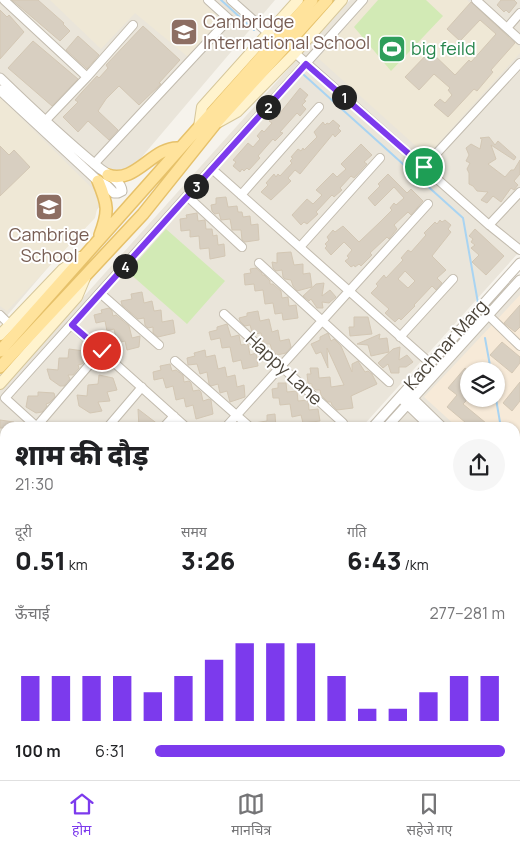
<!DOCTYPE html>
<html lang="hi">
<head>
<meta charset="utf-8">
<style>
	body { margin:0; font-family:Manrope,"Noto Sans Devanagari",sans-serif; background:#f6f6f6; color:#202124; height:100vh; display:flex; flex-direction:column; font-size:19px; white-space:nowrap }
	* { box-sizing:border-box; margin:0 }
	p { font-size:16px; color:#757577 }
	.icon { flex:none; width:28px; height:28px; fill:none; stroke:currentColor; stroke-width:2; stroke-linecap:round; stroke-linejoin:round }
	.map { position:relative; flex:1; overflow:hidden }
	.drawer { position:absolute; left:0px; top:422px; width:520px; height:358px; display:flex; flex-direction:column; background:#fff; border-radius:15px 15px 0 0; box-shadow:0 1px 4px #0004 }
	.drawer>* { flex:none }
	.tools { position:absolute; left:460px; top:362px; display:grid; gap:10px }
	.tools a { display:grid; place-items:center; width:45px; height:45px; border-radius:50%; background:#fff; box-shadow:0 1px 4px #0004; font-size:25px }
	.pin { position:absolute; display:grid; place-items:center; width:42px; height:42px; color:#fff; margin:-21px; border:2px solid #fff; border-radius:50%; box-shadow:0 1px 5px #0007 }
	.km { position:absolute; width:25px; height:25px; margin:-12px; border-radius:50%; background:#222; color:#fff; font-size:14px; line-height:25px; text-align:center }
	.round { display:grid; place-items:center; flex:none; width:52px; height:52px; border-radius:26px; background:#f6f6f6 }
	.head { display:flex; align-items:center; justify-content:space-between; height:85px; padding:0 15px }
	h1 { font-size:28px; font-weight:800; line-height:38px }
	.metrics { display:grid; grid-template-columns:repeat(3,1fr); gap:8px; height:85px; padding:5px 15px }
	.metrics div { display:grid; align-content:center }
	.metrics b { font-size:25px; font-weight:800 }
	.metrics small { font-size:14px; font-weight:400 }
	.metrics p { font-size:14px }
	.chart { height:140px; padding:10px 15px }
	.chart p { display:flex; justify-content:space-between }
	.chart svg { width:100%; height:90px; margin-top:5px; stroke:#7c3aed; stroke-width:6 }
	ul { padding:0 15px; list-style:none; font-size:16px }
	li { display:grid; grid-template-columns:80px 60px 1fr; align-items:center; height:38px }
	li i { height:12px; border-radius:6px; background:#7c3aed }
	.tab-bar { display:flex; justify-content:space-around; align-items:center; height:70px; border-top:1px solid #e0e0e0; background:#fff; font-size:14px; color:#757577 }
	.tab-bar a { display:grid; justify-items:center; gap:2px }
	.tab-bar .active { color:#7c3aed }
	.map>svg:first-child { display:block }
	.residential { fill:#eae5da; fill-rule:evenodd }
	.commercial { fill:#f7ead8; fill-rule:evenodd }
	.education { fill:#efe8d6 }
	.green { fill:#d2eab5 }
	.parking { fill:#e5e3e0 }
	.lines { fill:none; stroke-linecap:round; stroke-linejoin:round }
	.stream { stroke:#a9d4f2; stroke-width:2 }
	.building { fill:#d8cfc1; stroke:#d3c7b4; fill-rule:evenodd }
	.service-casing { stroke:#c2bbae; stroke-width:6 }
	.minor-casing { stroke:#c2bbae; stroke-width:10 }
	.tertiary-casing { stroke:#c2bbae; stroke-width:11 }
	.secondary-casing { stroke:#d6c79b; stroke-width:12 }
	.primary-casing { stroke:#e6c16a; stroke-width:14 }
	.service { stroke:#fff; stroke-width:4 }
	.minor { stroke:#fff; stroke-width:8 }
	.tertiary { stroke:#fff; stroke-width:9 }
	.secondary { stroke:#fff3cd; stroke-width:10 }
	.primary { stroke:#ffe39c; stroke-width:11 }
	.rail-casing { stroke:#9a9a9a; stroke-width:4 }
	.rail { stroke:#fff; stroke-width:2; stroke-dasharray:5.5; stroke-linecap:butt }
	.route-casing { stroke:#fff; stroke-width:10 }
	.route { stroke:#7c3aed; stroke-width:6 }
	.labels { text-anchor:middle; stroke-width:4; stroke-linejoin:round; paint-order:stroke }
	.education-label { font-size:18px; fill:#785e54; stroke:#fff; text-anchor:start }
	.leisure-label { font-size:18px; fill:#27864d; stroke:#fff; text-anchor:start }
	.street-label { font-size:18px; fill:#4b4439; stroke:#fff }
</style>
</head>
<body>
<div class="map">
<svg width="520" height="780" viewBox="0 0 520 780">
	<rect width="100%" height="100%" fill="#f6f3ec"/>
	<path class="residential" d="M0 0H275L0 324Z
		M350 0H520V251L362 427 5 428V552L0 550V390Z
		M520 288V780H412L404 775H515V428H392ZM469 371H496V399H469Z"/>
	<path class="commercial" d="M520 295V486L515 481V428L457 427 424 397ZM469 371H496V399H469Z"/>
	<path class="education" d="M50 0H207L224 16 188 57 135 13 101 49Z
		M370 0H467L520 47V53L427 156 318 58Z
		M0 97 100 196 95 218 7 311 0 306Z"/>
	<path class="green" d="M378 0H426L443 16 391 71 354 27Z
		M166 229 225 281 187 324 128 272Z
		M5 629V775H245L253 780H0V635Z
		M325 775H362L372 780H334Z"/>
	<path class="parking" d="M0 710 5 713V775H118L127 780H0Z"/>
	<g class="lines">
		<path class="stream" d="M221 0 254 30
			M304 75 463 218 478 303
			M485 338 491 371
			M496 399 501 428
			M518 520 520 530"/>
	</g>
	<path class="building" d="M12 0H38L64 23 63 24 70 31 60 41Z
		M501 0H514L517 3 509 13 506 10 504 12 497 5Z
		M471 2 515 43 491 70 493 72 477 91 474 89 448 117 434 105 440 99 445 103 452 95 448 90 450 88 434 74 419 90 405 77 430 51 455 75 469 60 471 62 496 34 480 20 460 41 447 29Z
		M0 10 7 17 9 15 24 32 0 59Z
		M143 26 180 60 159 83 161 84 139 105 119 86 106 99 98 111 118 130 109 140 88 121 78 132 63 117 78 102 75 100 82 92 97 76 99 78 108 68 106 65Z
		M78 36 99 55 87 69 66 50Z
		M33 41 78 79 52 106 8 68Z
		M300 88 308 95 304 100 306 101 302 105 306 109 300 116 297 113 280 132 283 133 275 141 273 139 258 156 260 158 249 170 247 168 244 171 242 169 240 172 233 166 236 162 233 160 248 143 253 147 260 139 257 136 262 130 264 132 272 123 269 121 274 116 276 118Z
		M333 120 340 126 338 128 341 131 335 137 333 134 300 174 295 170 288 178 291 181 271 200 261 192 268 185 266 183 274 174 276 177 278 174 280 176 292 163 290 161 293 158 291 157 298 149 301 151 303 148 304 150 317 137 314 132 323 122 325 125 327 123 329 124Z
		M489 137 495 145 498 141 516 157 514 160 491 145 496 159 488 164 505 177 511 170H514L520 160V174L514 181 518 185 514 190 511 188 501 202 493 196 487 203 481 200 488 192 477 191 473 186 469 184V173L467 169 470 163 466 161 469 155 466 148 471 144 480 149 482 139 480 138Z
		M361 144 372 155 364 162 367 164 354 178 351 176 340 188 342 190 334 197 332 195 330 197 316 212 318 214 307 224 304 222 301 225 292 215 307 199 313 204 322 195 316 190 333 173 337 177 346 169 341 164Z
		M0 146 9 155 14 150 30 167 0 196Z
		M388 174 407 193 411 189 423 201 411 215 408 212 394 225 397 229 389 239 387 237 370 253 372 255 361 266 359 264 355 267 354 265 351 267 345 261 349 258 347 256 352 250 344 242 331 255 325 248 327 246 325 244 329 240 327 237 333 230 335 232 343 226 359 242 380 222 392 210 390 208 394 203 396 205 404 198 394 187 375 206 368 198 380 186 378 184Z
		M226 197 228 207 237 206 238 212H242L243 217 250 216 251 225 258 224 259 240 245 242 242 240 241 230H232L230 219 221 220 219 213 215 214 212 211 211 205 216 204V198Z
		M197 213 198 221 205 220 206 229H212L213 236 217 235 218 245 224 244 225 256 210 259 209 248 200 249 199 236 190 237V230L181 231 180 219 187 218 186 215Z
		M440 220 442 222 445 220 451 225 448 229 451 232 432 256 446 270 437 278 442 283 436 290 432 286 414 305 415 306 401 320 399 318 395 322 385 313 389 309 371 293 378 286 376 284 384 275 386 278 403 260 401 258 408 250 411 252 426 235 424 233 435 222 437 224ZM405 271 415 281 408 288 398 279Z
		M475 229 504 256 486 275 472 262 479 255 471 248 475 245 471 242 473 239 469 236Z
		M291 252 294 265 303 264V274L310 273 312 287 297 291 293 286 291 280 285 279 283 277 282 270 276 271 273 268 272 262 277 263V253Z
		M256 268 262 273V275H264L270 281V284H273L281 291 282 298 288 297 289 306 296 305 298 318 283 320 282 313 275 314 273 303 265 304 263 290 255 291 254 284 245 285 244 274 251 273 250 269Z
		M324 283 322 296 330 290 336 297 329 303 322 302 323 308H317L311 299 309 301 303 296 316 284Z
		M142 292 144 303 152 301 154 311 161 310 162 322 173 320 175 333 158 337 153 333V327L148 328 145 325 144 318 138 319 122 305 121 301 132 299 131 294Z
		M520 305V327L515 332 504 323Z
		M109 308 112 311 113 316 116 315 129 326 132 338 140 336 139 347 127 350 125 341 117 343 114 329 107 331 105 321 96 323 94 315 102 313 101 310Z
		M258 311 260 321 269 319 272 332 278 330 280 341 289 339 291 347 286 353 277 355 272 350 270 344H266L263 342 261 333 254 334 252 332 250 325 245 326 240 321 239 318 247 316V313Z
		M354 317H368L372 334 350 336 349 327H354Z
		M227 324 231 337 239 335 241 345 248 344 250 355 256 353 258 366 243 369 241 360 233 362 230 347 222 348 220 338 211 340 209 332 217 330V327Z
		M328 333 331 341 334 339 341 346 352 372V364L358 361 365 372 368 371 372 374 377 384 351 396 353 408 337 410 332 405 331 402H328L321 395 320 390H316L312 387V384L308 383 307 374H311L310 368H318L319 378 330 377 331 387 344 385 327 348 328 368 321 352 316 354 311 344 320 340V337Z
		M380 334 379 339 387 338 389 352 371 356 368 345 357 344Z
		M502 342 520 357V363L512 373 490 355Z
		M400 347 399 360 407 355 413 362 406 367H399V373H391L388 364 383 368 378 363 393 349Z
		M69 349 84 351 86 360 82 364 78 365 79 368 73 375H68L70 379 64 386H60L50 379 47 369 58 370 59 358H68Z
		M205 350 206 357 215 355 218 369 225 367 227 377 235 375 237 387 244 385 245 397 230 402 227 391 220 393 218 384 211 386 209 384 207 372 200 374 197 364 188 365 187 358 195 356 194 353Z
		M170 364 172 371 176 370 183 375 184 382 189 381 191 383 193 391 199 390 201 392 203 401 209 399 211 400 213 414 196 419 193 405 186 407 184 398 176 400 173 386 166 388 163 378 154 380 153 372 161 370 160 366Z
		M465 368 469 371V398L463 404 492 428H472L447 407 457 395 448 388Z
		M99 375 113 378 117 390 107 392 110 401 98 402 102 411 90 413 79 406 77 395 87 396 88 385 98 384Z
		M520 382V401L512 411 503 403Z
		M278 383H286L287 392 297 391 298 401 308 400 309 410 318 409 320 421 303 423 301 415 292 417 290 404 280 405 279 398H273L272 389 278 388Z
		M38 392 54 393 55 397 49 403 46 404 47 406 42 412 36 413 26 407 28 396H38Z
		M138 409 159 425 157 428H139Z
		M275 414 276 428H256L254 423 267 421V415Z
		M0 420 14 422 16 428H0Z"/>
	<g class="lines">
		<g class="service-casing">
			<path id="service" d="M0 626 5 620"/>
		</g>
		<g class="minor-casing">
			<path id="minor" d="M4 0 87 77
				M231 0 268 33
				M476 0 520 40
				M507 28 520 13
				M295 53 489 225 520 250
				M45 121 87 77 133 25
				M94 164 229 19 208 0
				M424 167 520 63
				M212 169 430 363
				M241 195 319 107
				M187 196 242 247
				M489 225 520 192
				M300 247 380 158
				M259 263 389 382
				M100 293 159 345
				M224 314 343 423
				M0 315 9 324
				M488 315 520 346
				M72 325 187 428
				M400 337 453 279
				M175 361 251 428
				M37 426 101 351
				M38 428 5 398 363 0
				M107 428 142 387
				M163 428 174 416
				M225 428 428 204
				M515 566 520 604
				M515 619 520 614
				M515 683 520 678
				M515 742 520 732
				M419 775 427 780
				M497 780 500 775"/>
		</g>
		<g class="tertiary-casing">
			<path id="tertiary" d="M0 78C32 109 64 139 98 167 105 173 121 180 122 191L118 193H114L107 186 98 181 0 90
				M409 395 443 428
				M403 400 432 428
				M372 428 520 263
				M386 428 520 280
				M515 496 520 501
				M515 506 520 511"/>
		</g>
		<g class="secondary-casing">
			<path id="secondary" d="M219 122 237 112 295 53 342 0
				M199 127 202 107 298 0
				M0 335 63 269 80 257
				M0 384 77 297 85 278
				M0 564 5 567
				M0 587 5 590
				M296 775 305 780
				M317 775 324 780
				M370 775 385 780
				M387 775 396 780"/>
		</g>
		<g class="primary-casing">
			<path id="primary" d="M108 175C135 185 153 146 179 148
				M98 181C108 205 109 211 100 235
				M0 351 312 0
				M0 367 143 214 215 124 327 0"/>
		</g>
		<use href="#service" class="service"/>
		<use href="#minor" class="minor"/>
		<use href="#tertiary" class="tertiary"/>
		<use href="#secondary" class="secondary"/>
		<use href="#primary" class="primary"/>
		<g class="rail-casing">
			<path id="rail" d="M0 592 5 595
				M279 775 287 780
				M293 775 301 780"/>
		</g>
		<use href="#rail" class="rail"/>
	</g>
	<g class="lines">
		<g class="route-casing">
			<path id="route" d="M102 351 72 325 306 64 424 167"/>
		</g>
		<use href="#route" class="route"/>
	</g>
	<defs>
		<g id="school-square" transform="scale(1.4375)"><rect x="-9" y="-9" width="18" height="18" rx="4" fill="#8d6e63" stroke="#fff"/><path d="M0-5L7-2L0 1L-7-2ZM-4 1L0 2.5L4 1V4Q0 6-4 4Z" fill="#fff"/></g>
		<g id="stadium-square" transform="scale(1.4375)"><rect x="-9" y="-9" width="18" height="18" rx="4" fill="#2e9e5b" stroke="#fff"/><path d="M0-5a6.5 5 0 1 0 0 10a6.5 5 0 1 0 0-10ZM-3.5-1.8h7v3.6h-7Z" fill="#fff"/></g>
	</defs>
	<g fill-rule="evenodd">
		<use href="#school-square" x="184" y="32"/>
		<use href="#stadium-square" x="392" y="49"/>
		<use href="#school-square" x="49" y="207"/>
	</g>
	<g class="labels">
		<g class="education-label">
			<text x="203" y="28">Cambridge<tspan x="203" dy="21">International School</tspan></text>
			<text x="49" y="241" text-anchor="middle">Cambrige<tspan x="49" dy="21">School</tspan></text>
		</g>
		<g class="leisure-label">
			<text x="411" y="55">big feild</text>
		</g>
		<g class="street-label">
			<text transform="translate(446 345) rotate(-48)" y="6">Kachnar Marg</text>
			<text transform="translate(284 369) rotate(43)" y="6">Happy Lane</text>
		</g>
	</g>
</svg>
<div class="tools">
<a><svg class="icon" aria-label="layers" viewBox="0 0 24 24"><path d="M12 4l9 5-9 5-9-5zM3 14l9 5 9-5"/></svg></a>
</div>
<div class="pin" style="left:424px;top:167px;background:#1e9e55"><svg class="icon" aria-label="arrive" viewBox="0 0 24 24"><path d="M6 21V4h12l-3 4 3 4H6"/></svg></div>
<div class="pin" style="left:102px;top:351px;background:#d93025"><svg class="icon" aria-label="check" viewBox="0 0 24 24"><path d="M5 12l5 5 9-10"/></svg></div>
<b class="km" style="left:344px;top:97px">1</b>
<b class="km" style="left:268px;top:107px">2</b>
<b class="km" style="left:196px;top:186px">3</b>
<b class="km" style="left:125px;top:266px">4</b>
<section class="drawer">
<div class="head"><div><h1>शाम की दौड़</h1><p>21:30</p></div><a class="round"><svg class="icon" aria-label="share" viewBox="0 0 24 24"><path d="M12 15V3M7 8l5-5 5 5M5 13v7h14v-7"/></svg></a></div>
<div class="metrics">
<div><p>दूरी</p><b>0.51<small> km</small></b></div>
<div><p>समय</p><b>3:26</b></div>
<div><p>गति</p><b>6:43<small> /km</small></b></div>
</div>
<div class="chart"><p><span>ऊँचाई</span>277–281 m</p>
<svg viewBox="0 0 160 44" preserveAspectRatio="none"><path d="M5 44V22M15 44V22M25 44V22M35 44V22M45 44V30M55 44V22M65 44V14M75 44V6M85 44V6M95 44V6M105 44V22M115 44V38M125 44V38M135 44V30M145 44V22M155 44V22"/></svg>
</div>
<ul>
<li><b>100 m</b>6:31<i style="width:100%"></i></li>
</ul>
</section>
</div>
<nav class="tab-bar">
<a class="active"><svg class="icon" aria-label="home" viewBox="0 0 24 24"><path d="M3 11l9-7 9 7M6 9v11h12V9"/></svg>होम</a>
<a><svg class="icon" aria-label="map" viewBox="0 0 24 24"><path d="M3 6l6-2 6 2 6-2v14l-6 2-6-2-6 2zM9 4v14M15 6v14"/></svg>मानचित्र</a>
<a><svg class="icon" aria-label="saved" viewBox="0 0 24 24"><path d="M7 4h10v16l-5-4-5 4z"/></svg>सहेजे गए</a>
</nav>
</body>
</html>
